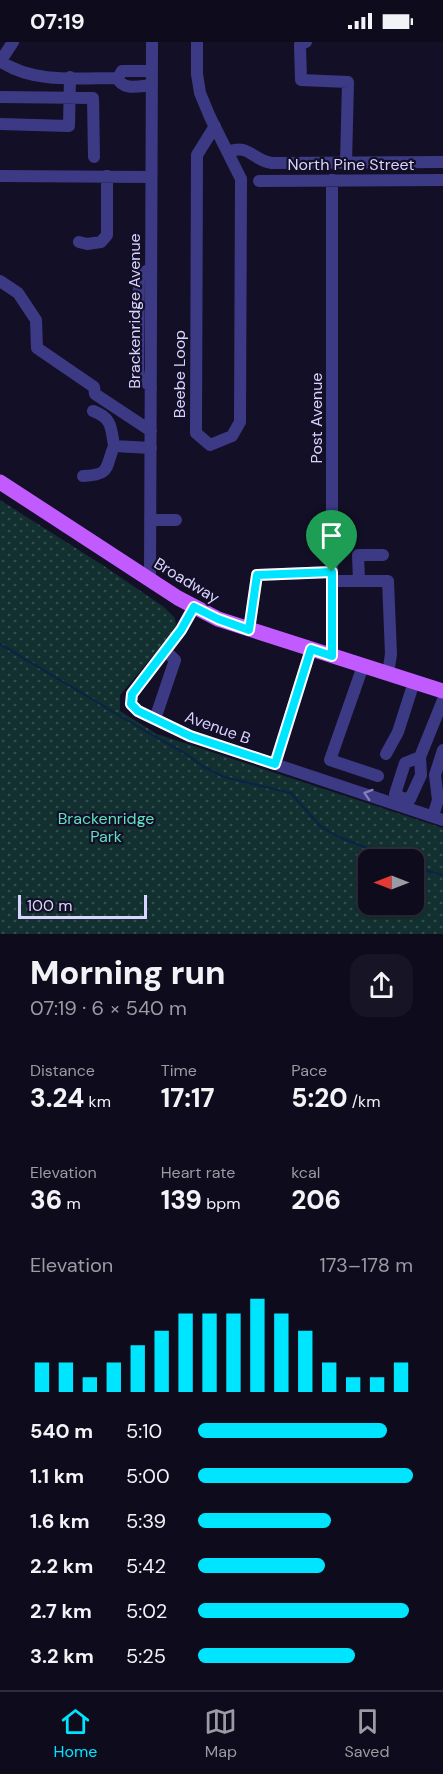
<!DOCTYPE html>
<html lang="en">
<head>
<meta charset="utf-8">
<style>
	body { margin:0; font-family:"DM Sans",sans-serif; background:#171425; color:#f1f3f6; height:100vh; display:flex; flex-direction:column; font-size:22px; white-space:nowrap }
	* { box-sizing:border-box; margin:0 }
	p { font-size:20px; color:#9b9ba3 }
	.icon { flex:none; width:33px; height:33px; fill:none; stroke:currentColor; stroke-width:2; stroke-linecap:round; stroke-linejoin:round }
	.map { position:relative; height:892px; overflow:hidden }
	.drawer { display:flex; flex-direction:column; background:#0e0b1c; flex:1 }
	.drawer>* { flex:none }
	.needle { width:39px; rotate:270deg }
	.tools { position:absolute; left:358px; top:807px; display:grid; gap:12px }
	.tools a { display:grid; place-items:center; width:66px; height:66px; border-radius:12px; background:#0e0b1c; box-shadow:0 2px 4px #0004,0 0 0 2px #2e2b3b; font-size:30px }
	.scale { position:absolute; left:18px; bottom:15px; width:129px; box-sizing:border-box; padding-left:6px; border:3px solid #d9d4ff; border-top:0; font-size:16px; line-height:21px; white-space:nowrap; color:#d9d4ff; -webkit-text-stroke:4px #130f26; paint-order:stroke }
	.pin { position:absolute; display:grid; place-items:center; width:51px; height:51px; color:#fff; margin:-62px -26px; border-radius:50% 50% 50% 0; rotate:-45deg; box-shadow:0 0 6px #0007 }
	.pin .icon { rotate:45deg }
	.round { display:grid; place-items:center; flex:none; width:63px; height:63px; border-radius:18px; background:#171425 }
	.headline { display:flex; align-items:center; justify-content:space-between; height:102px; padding:0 30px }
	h1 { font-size:33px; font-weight:800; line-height:45px }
	.stats { display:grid; grid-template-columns:repeat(3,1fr); gap:9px; height:102px; padding:6px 30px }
	.stats div { display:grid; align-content:center }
	.stats b { font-size:26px; font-weight:800 }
	.stats small { font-size:16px; font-weight:400 }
	.stats p { font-size:16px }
	.chart { height:168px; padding:12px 30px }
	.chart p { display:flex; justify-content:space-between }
	.chart svg { width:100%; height:108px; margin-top:6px; stroke:#00e5ff; stroke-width:6 }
	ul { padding:0 30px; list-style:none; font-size:20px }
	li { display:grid; grid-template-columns:96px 72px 1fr; align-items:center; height:45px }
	li i { height:15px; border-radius:8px; background:#00e5ff }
	.status { display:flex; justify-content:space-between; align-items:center; height:42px; padding:0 30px; background:#0e0b1c; direction:ltr }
	.status svg { height:16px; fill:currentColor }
	.dock { display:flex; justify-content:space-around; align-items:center; height:84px; border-top:2px solid #2e2b3b; background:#0e0b1c; font-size:16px; color:#9b9ba3 }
	.dock a { display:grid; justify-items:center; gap:3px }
	.dock .on { color:#00e5ff }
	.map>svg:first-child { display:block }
	.park { fill:url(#park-dots); fill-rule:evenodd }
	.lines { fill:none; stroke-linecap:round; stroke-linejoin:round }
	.stream { stroke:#0c2248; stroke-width:2 }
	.minor { stroke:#3d3a85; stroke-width:12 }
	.major { stroke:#c25bff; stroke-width:15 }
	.oneway { stroke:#837fbc }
	.route-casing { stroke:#fff; stroke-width:12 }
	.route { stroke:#00e5ff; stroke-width:8 }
	.labels { text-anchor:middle; stroke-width:4.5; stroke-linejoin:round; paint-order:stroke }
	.street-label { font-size:16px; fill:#d9d4ff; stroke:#130f26 }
	.park-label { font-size:16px; fill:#5fe0c0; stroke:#130f26 }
</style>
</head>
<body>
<div class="status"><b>07:19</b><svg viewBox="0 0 49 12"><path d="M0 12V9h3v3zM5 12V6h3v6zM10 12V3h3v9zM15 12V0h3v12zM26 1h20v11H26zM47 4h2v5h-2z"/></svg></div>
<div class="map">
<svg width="443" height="892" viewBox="0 0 443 892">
	<defs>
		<pattern id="park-dots" width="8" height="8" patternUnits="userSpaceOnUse" patternTransform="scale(1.5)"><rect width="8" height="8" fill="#12302f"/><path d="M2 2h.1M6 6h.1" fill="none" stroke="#344d4e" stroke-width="1.8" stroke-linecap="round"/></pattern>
	</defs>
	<rect width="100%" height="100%" fill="#130f26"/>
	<path class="park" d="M0 458 104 524 164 565 175 576 176 585 172 591 120 653V669L157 692 443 786V892H0ZM369 818H414V862H369Z"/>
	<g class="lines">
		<path class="stream" d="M0 602 152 693 183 710 204 725 224 735 291 751 320 784 337 794 397 818
			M414 825 443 833"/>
		<path class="minor" d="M197 0V32L200 51 210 75 241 137 240 380 232 394 210 403 196 391 197 113 215 84
			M306 0 300 3 301 38 348 40 346 121
			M0 19C34 42 79 36 118 36
			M0 20 13 0
			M152 43C140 44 122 49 118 36L122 29H152
			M0 55 93 56 94 115
			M0 82 69 84 70 35
			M228 110C249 101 253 119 272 121L443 120
			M0 134 151 135
			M332 138V614
			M259 139 443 138
			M79 200 87 202 101 200 107 193V134
			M0 239 18 251 36 278 37 306 94 345 95 352 151 389
			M151 345 139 334 138 328 139 234 151 226
			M93 369C112 376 111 385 114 404L151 406
			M83 434C111 433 105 426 114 404
			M150 478H176
			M150 538 152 0
			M332 539H388L391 612 388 632
			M359 539 358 513H383
			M193 565 181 588 132 652 131 662 138 669 190 694 443 778
			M249 588 257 533 332 530
			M363 624 330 718 378 734
			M155 677 175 618 165 608
			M386 712 398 690 414 640
			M420 715 405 721 395 752 402 756 410 757 421 733 420 715 443 658
			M275 722 311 607
			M433 774 438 758 435 733 443 708"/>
		<path class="major" d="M0 440 178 556 218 577 443 649"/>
	</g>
	<defs><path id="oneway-chevron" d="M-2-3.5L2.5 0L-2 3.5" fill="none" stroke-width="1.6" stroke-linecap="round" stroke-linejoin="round" transform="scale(1.5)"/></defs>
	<use class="oneway" href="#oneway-chevron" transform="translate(368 752) rotate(-162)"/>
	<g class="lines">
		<g class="route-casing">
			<path id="route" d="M332 530V614L311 607 275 722 190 694 138 669 131 662 132 652 181 588 194 565 218 577 249 588 257 533Z"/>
		</g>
		<use href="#route" class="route"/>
	</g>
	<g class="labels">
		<g class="street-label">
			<text x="351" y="128">North Pine Street</text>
			<text transform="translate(134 269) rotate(-90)" y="6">Brackenridge Avenue</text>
			<text transform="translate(179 332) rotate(-90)" y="6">Beebe Loop</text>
			<text transform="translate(316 376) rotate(-90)" y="6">Post Avenue</text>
			<text transform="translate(187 538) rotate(31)" y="6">Broadway</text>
			<text transform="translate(218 685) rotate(20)" y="6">Avenue B</text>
		</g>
		<g class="park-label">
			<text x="106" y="782">Brackenridge<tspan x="106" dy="18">Park</tspan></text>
		</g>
	</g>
</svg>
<div class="tools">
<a><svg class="needle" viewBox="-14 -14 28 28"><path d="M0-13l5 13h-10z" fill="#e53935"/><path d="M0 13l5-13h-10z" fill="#9b9ba3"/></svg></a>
</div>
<div class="scale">100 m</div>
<div class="pin" style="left:332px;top:530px;background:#1e9e55"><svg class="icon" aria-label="arrive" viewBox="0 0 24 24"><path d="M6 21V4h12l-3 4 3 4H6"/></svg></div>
</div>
<section class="drawer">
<div class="headline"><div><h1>Morning run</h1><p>07:19 · 6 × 540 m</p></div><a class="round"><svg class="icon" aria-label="share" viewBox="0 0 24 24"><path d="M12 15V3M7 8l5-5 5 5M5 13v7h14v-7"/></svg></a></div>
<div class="stats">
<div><p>Distance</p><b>3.24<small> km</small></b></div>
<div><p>Time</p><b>17:17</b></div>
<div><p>Pace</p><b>5:20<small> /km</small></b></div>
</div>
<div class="stats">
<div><p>Elevation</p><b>36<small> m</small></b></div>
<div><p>Heart rate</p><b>139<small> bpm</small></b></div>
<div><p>kcal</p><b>206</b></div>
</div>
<div class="chart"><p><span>Elevation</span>173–178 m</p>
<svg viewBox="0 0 160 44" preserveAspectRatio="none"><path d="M5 44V32M15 44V32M25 44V38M35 44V32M45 44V25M55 44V19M65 44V12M75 44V12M85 44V12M95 44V6M105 44V12M115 44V19M125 44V32M135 44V38M145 44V38M155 44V32"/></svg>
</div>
<ul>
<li><b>540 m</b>5:10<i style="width:88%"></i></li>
<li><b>1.1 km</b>5:00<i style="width:100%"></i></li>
<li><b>1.6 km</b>5:39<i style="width:62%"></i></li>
<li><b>2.2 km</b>5:42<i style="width:59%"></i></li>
<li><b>2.7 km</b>5:02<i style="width:98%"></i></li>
<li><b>3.2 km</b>5:25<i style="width:73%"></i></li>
</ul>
</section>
<nav class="dock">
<a class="on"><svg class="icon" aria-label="home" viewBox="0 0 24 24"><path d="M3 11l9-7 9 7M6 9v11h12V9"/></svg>Home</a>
<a><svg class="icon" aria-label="map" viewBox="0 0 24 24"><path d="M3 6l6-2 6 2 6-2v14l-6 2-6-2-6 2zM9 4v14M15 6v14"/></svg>Map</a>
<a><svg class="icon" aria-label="saved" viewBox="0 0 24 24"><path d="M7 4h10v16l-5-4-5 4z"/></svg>Saved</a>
</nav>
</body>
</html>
